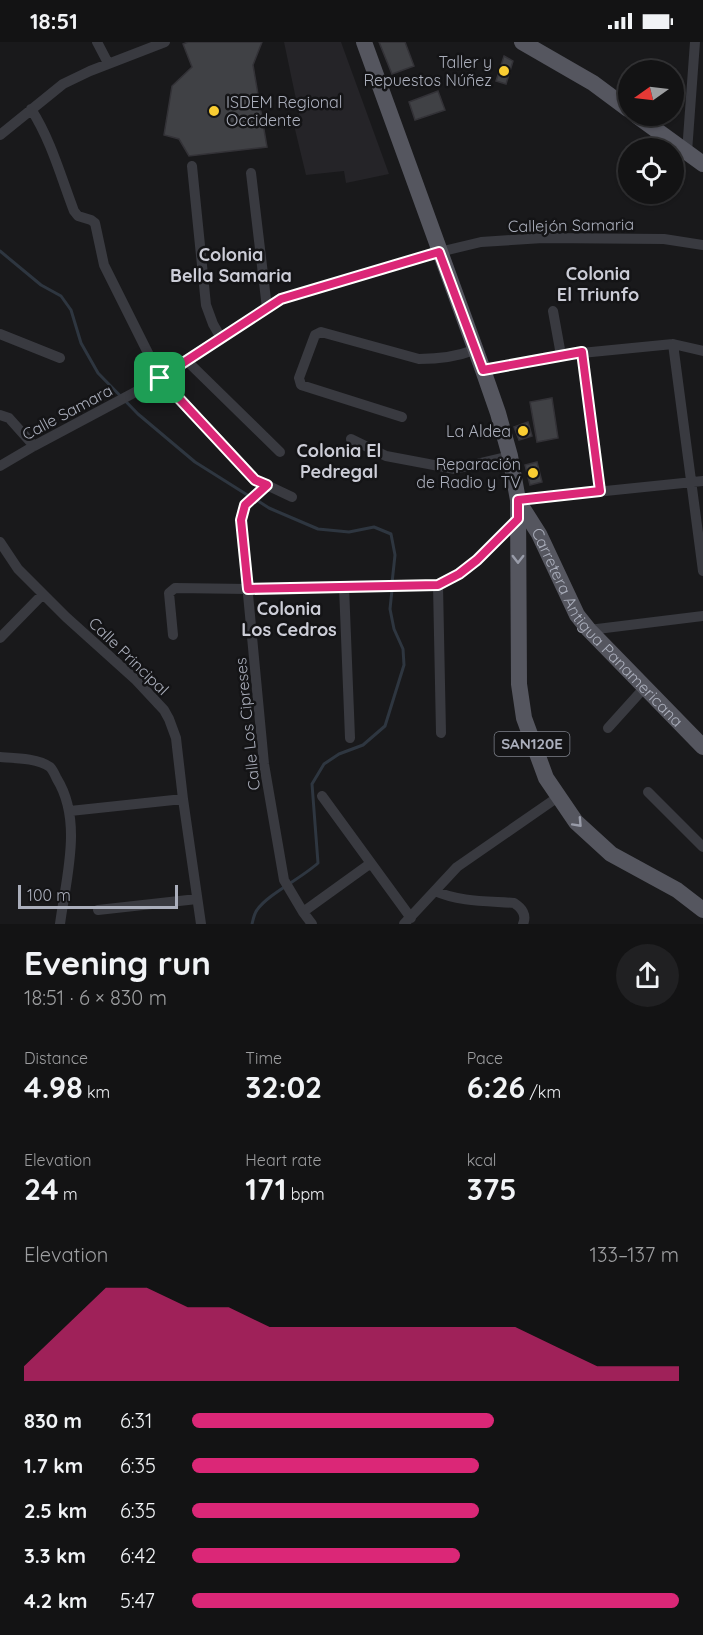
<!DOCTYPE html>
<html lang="en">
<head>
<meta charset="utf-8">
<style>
	body { margin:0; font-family:Quicksand,sans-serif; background:#202022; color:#f1f3f6; height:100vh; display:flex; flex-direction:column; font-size:22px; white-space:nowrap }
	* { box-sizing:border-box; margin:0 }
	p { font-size:20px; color:#9d9ea0 }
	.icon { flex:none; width:33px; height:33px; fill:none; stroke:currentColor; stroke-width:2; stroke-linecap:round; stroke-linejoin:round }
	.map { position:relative; height:882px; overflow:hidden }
	.panel { display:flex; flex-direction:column; background:#131314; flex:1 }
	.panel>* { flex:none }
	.needle { width:39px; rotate:256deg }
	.tools { position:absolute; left:618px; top:18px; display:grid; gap:12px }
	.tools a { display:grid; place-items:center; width:66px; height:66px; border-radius:50%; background:#131314; box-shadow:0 2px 4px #0004,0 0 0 2px #323234; font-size:30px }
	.scale { position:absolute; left:18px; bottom:15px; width:160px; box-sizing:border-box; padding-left:6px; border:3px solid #aaaebb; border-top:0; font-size:16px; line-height:21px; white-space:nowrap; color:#aaaebb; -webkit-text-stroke:4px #141416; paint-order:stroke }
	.pin { position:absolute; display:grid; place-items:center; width:51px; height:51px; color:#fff; margin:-26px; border-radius:12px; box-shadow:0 3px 9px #0006 }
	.round { display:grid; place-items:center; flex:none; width:63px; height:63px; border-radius:32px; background:#202022 }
	.summary { display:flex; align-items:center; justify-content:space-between; height:102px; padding:0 24px }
	h1 { font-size:33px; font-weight:800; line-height:45px }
	.metrics { display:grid; grid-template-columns:repeat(3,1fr); gap:9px; height:102px; padding:6px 24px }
	.metrics div { display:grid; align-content:center }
	.metrics b { font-size:30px; font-weight:800 }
	.metrics small { font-size:16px; font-weight:400 }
	.metrics p { font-size:16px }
	.chart { height:168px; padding:12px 24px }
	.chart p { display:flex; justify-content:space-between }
	.chart svg { width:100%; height:108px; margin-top:6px; fill:#db2777; opacity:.7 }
	ul { padding:0 24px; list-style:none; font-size:20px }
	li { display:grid; grid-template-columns:96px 72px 1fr; align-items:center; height:45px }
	li i { height:15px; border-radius:8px; background:#db2777 }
	.status { display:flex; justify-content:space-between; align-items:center; height:42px; padding:0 30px; background:#131314; direction:ltr }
	.status svg { height:16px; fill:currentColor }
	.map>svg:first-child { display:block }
	.built { fill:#252428 }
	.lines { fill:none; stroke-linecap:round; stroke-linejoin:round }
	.stream { stroke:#2e3640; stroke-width:3 }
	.building { fill:#404145; stroke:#333237; stroke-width:1.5 }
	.street { stroke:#393a40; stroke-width:10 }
	.primary { stroke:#55565f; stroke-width:16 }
	.oneway { stroke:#999ca9 }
	.route-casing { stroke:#fff; stroke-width:12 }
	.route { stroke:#db2777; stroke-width:8 }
	.poi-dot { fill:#f9cd32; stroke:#141416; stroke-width:2 }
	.labels { text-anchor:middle; stroke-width:5; stroke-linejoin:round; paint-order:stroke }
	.shield { fill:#141416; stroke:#7d808a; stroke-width:1.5 }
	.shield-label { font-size:15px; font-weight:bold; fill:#aaaebb }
	.poi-label { font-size:16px; fill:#aaaebb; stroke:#141416; text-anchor:end }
	.street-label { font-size:16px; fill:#aaaebb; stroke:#141416 }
	.neighbourhood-label { font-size:18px; font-weight:bold; fill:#cccdd7; stroke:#141416 }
</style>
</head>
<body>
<div class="status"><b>18:51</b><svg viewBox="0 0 49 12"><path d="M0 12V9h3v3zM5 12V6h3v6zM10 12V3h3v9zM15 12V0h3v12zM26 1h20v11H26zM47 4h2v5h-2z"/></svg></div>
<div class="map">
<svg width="703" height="882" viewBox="0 0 703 882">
	<rect width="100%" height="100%" fill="#19191b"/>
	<path class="built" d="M284 0H341L389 132 346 141 344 129 306 133 294 83 301 81Z"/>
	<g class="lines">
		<path class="stream" d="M0 209 41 243 61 254 71 268 81 301 98 331 138 372 195 420 249 454
			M255 457 269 466 318 487 349 490 374 485 391 492 395 513 392 541
			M252 882C253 878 254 872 257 868 268 852 302 836 318 821L312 742 324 722 339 712 363 703 385 684 404 623 403 607 394 587 390 567 392 548"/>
	</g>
	<path class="building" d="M188 0H262L253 23 267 105 189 114 179 97 164 93 172 44 192 25 183 2Z
		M379 0H405L414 24 392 32Z
		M504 14 513 19 506 42 496 39Z
		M438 49 445 68 415 78 409 60Z
		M552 356 558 396 537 400 530 360Z
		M528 380 532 394 519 398 514 385Z
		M537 420 542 440 530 443 525 423Z"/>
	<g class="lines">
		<path class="street" d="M97 0 108 21
			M31 67C51 98 61 135 74 169L78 174 91 178 95 181 104 223 160 335 256 438 292 455
			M0 93 63 42 90 29 165 0
			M687 110 695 0
			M192 124 206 263 213 282 221 296
			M251 131 267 266
			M553 269 561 313
			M0 292 60 316
			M673 302 703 529
			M582 310 600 449
			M186 318 280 410
			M483 328 561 313 673 302 703 309
			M0 373 9 376 34 404
			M402 375 301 343 299 336 315 293 321 290 419 317C439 317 456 315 474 308
			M351 397 386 414 455 427 510 414
			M0 424 34 404 141 347 281 257 439 210 481 200 543 196 664 197 703 203
			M267 443 245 463 241 478 264 722 284 838 303 870 312 882
			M518 458 703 439
			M0 500 18 527 66 575 136 638 164 668 169 677 176 696 177 705 183 757 201 882
			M438 543 441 691
			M344 544 350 696
			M589 588 703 574
			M173 593 169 551 175 546 248 547 438 543 459 532 477 518 518 477
			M0 596 43 552
			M608 686 645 645
			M0 715C14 716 38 716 50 725 53 728 55 733 57 737 83 779 66 836 60 882
			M648 750 703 805
			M322 754 411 876
			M70 769 183 757
			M435 849C459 860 488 859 514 861 522 866 527 873 523 882
			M98 868 197 857
			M303 870 371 821
			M404 882 457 825 558 755"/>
		<g class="primary">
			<path d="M364 0 483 328 498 371 510 414 518 458 519 642 524 676 546 736 576 780 611 812 677 848 703 868"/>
			<path d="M522 0 593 41 628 67"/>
			<path d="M637 74 703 122"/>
			<path id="s1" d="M518 459 539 492 577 573 589 588 703 705"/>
		</g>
	</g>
	<defs><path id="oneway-chevron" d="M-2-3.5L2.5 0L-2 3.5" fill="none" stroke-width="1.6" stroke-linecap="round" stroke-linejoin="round" transform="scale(1.5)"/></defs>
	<g class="oneway">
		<use href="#oneway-chevron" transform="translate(518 517) rotate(90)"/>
		<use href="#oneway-chevron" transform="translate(578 781) rotate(47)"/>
	</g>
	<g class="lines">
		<g class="route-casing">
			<path id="route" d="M439 210 483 328 582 310 600 449 518 458V477L477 518 459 532 438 543 248 547 241 478 245 463 267 443 255 438 160 336 281 257Z"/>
		</g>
		<use href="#route" class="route"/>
	</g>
	<g class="poi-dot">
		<circle cx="504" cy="29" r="6"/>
		<circle cx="214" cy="69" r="6"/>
		<circle cx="523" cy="389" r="6"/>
		<circle cx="533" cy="431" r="6"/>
	</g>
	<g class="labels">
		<rect class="shield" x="494.5" y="690" width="75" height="24" rx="4.5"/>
		<g class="shield-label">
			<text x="532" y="707">SAN120E</text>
		</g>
		<g class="poi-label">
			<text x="492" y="26">Taller y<tspan x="492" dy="18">Repuestos Núñez</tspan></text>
			<text x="226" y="66" text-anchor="start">ISDEM Regional<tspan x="226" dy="18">Occidente</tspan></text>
			<text x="511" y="395">La Aldea</text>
			<text x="521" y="428">Reparación<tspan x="521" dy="18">de Radio y TV</tspan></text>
		</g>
		<g class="street-label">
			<text transform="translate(571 183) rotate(-1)" y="6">Callejón Samaria</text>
			<text transform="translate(67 370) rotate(-28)" y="6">Calle Samara</text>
			<text dy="6" stroke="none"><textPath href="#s1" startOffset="156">Carretera Antigua Panamericana</textPath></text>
			<text transform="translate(129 614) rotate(44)" y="6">Calle Principal</text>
			<text transform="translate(247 682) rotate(-96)" y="6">Calle Los Cipreses</text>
		</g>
		<g class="neighbourhood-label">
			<text x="231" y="219">Colonia<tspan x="231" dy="21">Bella Samaria</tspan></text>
			<text x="598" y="238">Colonia<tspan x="598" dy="21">El Triunfo</tspan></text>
			<text x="339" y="415">Colonia El<tspan x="339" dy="21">Pedregal</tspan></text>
			<text x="289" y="573">Colonia<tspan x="289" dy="21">Los Cedros</tspan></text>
		</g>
	</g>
</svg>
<div class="tools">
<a><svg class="needle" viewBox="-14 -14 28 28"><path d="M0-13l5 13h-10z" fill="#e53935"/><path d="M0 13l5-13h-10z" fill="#9d9ea0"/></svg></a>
<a><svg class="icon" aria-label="locate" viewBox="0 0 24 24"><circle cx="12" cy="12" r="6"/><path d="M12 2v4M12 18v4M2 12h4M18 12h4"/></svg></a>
</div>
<div class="scale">100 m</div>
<div class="pin" style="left:160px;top:336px;background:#1e9e55"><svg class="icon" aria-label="arrive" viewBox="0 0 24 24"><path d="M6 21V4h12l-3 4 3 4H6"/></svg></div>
</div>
<section class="panel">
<div class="summary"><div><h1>Evening run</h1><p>18:51 · 6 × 830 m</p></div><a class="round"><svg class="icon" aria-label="share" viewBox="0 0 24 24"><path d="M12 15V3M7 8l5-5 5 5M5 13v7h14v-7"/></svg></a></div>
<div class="metrics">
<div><p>Distance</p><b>4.98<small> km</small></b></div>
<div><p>Time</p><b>32:02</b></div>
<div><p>Pace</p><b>6:26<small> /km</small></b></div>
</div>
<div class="metrics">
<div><p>Elevation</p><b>24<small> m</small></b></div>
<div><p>Heart rate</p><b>171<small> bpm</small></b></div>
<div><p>kcal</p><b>375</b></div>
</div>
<div class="chart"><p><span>Elevation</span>133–137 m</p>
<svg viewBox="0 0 160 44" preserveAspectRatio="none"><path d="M0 44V38L10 22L20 6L30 6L40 14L50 14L60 22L70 22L80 22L90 22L100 22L110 22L120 22L130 30L140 38L150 38L160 38V44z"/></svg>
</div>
<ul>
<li><b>830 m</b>6:31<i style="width:62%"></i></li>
<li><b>1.7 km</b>6:35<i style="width:59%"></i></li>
<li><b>2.5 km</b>6:35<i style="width:59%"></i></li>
<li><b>3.3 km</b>6:42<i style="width:55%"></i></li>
<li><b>4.2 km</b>5:47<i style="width:100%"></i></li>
</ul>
</section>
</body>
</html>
